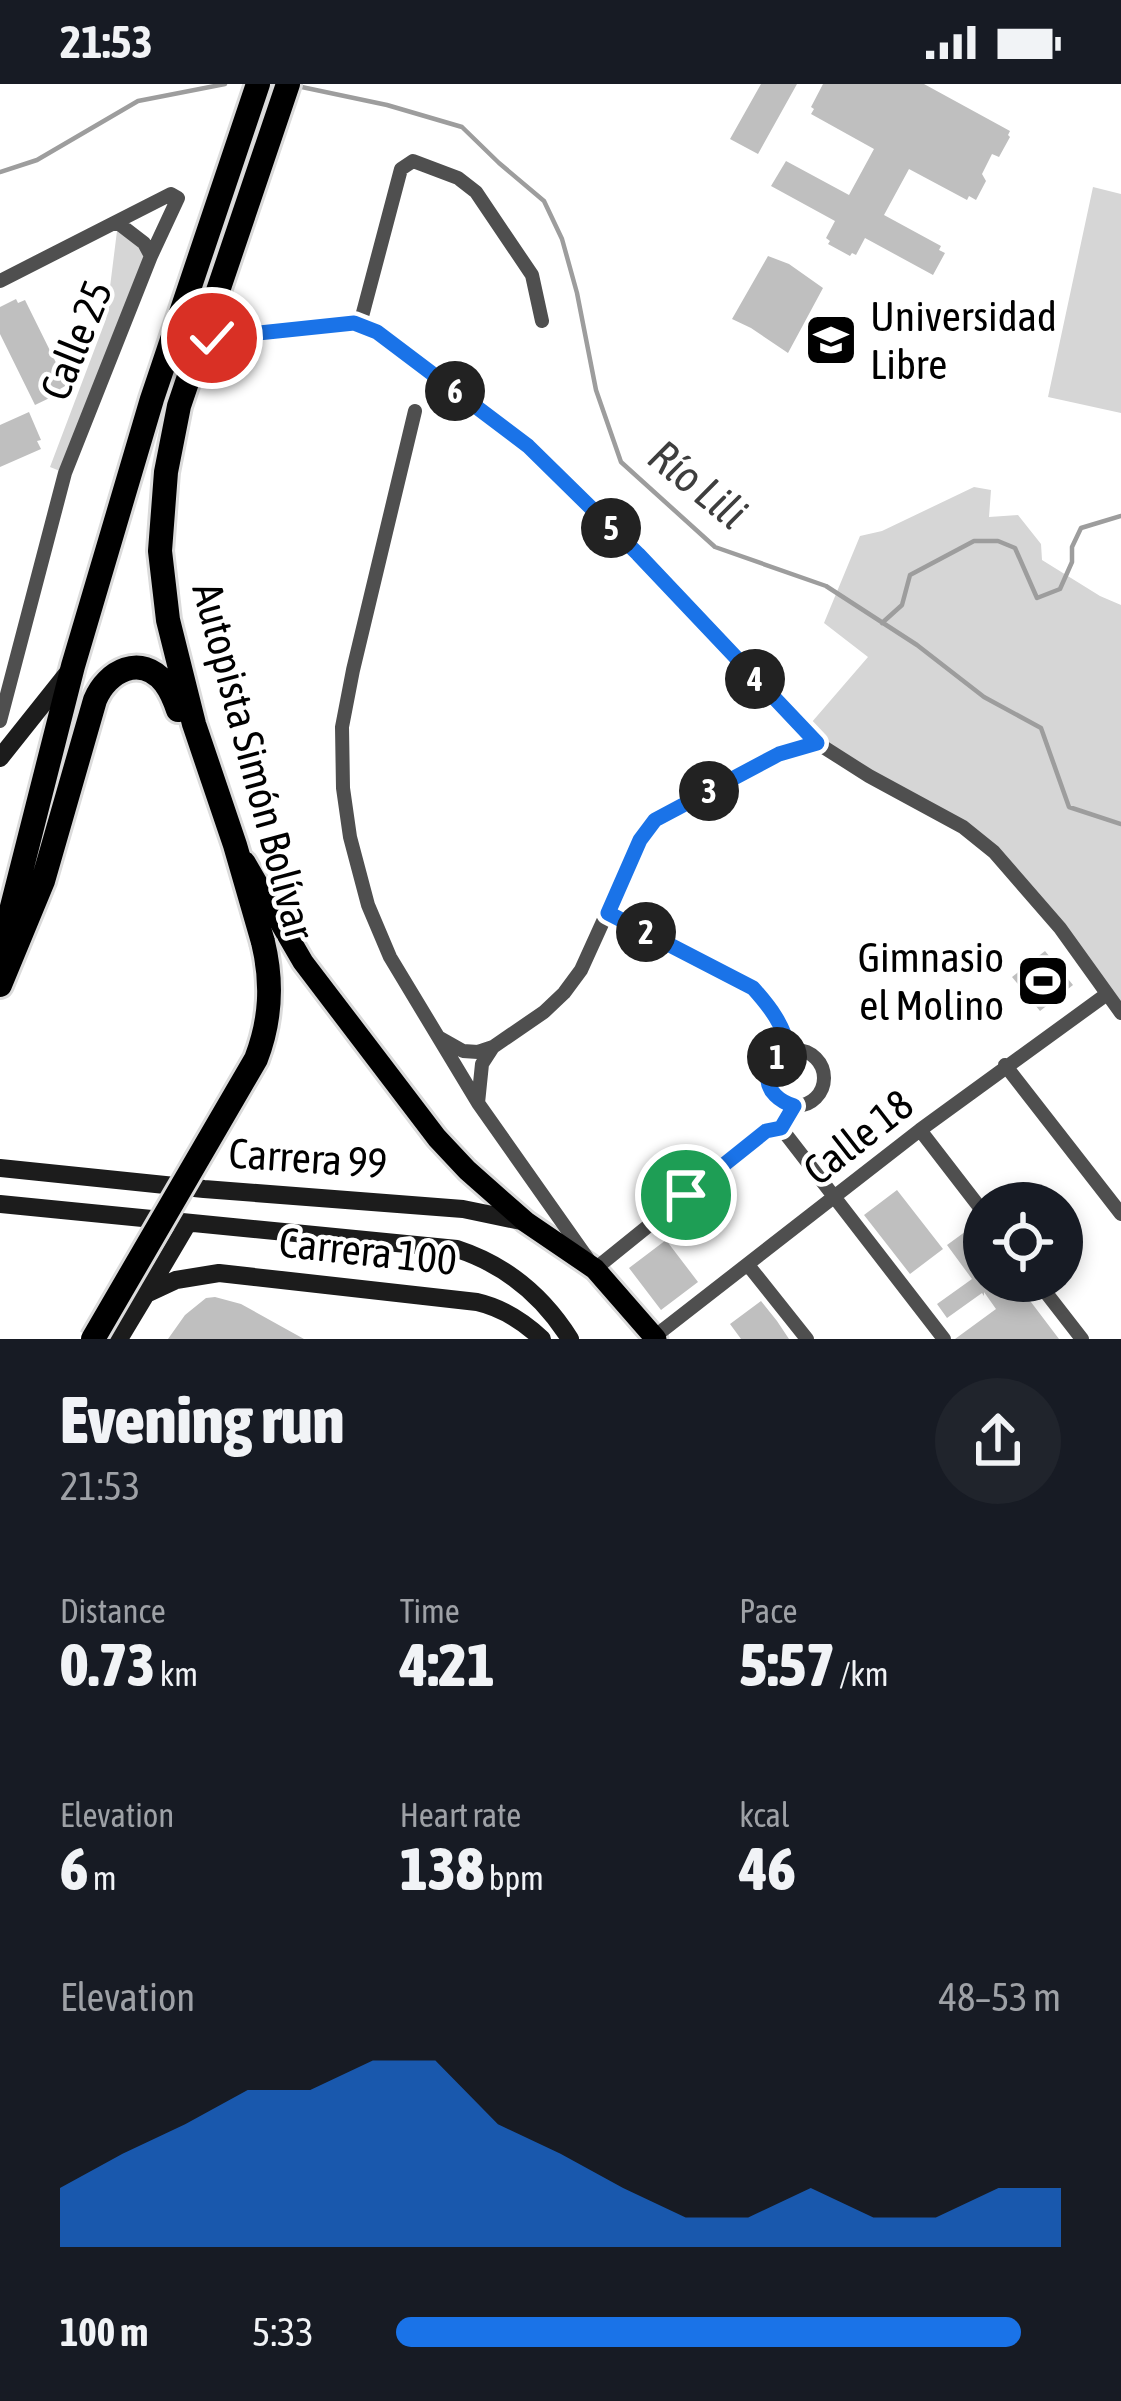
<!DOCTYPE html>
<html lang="en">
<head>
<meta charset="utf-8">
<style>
	body { margin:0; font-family:"Asap Condensed",sans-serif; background:#20242c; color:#f1f3f6; height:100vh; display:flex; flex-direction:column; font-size:45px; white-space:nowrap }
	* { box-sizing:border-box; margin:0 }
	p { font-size:39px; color:#9ea1a6 }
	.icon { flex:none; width:66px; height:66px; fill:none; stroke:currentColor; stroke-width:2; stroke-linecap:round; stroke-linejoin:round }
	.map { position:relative; height:1255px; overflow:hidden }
	.drawer { display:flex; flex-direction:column; background:#171b24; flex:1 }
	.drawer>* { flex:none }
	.buttons { position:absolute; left:963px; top:1098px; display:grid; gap:24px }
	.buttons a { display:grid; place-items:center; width:120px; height:120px; border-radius:50%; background:#171b24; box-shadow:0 6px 18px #0003; font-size:60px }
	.pin { position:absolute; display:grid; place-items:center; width:102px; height:102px; color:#fff; margin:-51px; border:6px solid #fff; border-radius:50%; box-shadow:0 3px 12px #0007 }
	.km { position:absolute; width:60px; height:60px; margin:-30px; border-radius:50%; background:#222; color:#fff; font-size:33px; line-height:60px; text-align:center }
	.round { display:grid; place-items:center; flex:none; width:126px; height:126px; border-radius:63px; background:#20242c }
	.summary { display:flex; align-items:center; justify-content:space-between; height:204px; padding:0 60px }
	h1 { font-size:66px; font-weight:800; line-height:90px }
	.stats { display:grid; grid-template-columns:repeat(3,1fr); gap:18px; height:204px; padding:12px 60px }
	.stats div { display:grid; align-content:center }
	.stats b { font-size:60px; font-weight:800 }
	.stats small { font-size:33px; font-weight:400 }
	.stats p { font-size:33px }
	.chart { height:336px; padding:24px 60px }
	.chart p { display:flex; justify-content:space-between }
	.chart svg { width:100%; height:216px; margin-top:12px; fill:#1a73e8; opacity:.7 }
	ul { padding:0 60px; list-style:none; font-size:39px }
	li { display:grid; grid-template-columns:192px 144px 1fr; align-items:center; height:90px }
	li i { height:30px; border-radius:15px; background:#1a73e8 }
	.status { display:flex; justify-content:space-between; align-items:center; height:84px; padding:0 60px; background:#171b24; direction:ltr }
	.status svg { height:33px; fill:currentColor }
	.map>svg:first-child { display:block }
	.green { fill:#d6d6d6 }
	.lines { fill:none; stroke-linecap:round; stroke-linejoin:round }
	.stream { stroke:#9d9d9d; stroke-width:4.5 }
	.building { fill:#bfbfbf }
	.primary-casing { stroke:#dbdbdb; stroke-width:27 }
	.highway-casing { stroke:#dbdbdb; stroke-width:30 }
	.street { stroke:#4f4f4f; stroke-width:14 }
	.secondary { stroke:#1c1c1c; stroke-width:18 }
	.primary { stroke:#000; stroke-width:21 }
	.highway { stroke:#000; stroke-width:24 }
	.highway-bridge-casing { stroke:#dbdbdb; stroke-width:30; stroke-linecap:butt }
	.highway-bridge { stroke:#000; stroke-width:24 }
	.route-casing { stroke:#fff; stroke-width:24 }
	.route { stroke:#1a73e8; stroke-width:15 }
	.labels { text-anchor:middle; stroke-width:9; stroke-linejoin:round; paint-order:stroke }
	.poi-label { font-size:42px; fill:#000; stroke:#fff; text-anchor:start }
	.street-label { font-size:42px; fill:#000; stroke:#fff }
	.water-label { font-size:45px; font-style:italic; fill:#3e3e3e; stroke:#fff }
</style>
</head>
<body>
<div class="status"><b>21:53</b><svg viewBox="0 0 49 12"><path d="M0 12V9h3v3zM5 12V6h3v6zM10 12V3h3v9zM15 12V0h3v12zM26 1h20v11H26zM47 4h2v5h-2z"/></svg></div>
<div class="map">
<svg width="1121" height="1255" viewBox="0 0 1121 1255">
	<rect width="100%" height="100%" fill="#fff"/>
	<path class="green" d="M1093 103 1121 110V329L1048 313Z
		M118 139 151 172 65 389 50 383 106 235Z
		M974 403 991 406 989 433 1018 431 1041 460 1042 476 1100 512 1121 521V929L994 768 805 646 868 573 824 539 860 452 882 447Z"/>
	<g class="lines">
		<path class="stream" d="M297 2 387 21 462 43 499 79 544 117 562 155 577 209 596 306 621 378 715 463 826 502 917 561 984 613 1041 644 1069 723 1121 740
			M0 88 37 76 138 17 225 0
			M882 539 902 521 910 491 974 457H998L1015 464 1037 514 1060 505 1072 478V463L1081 444 1121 432"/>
	</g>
	<path class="building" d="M761 0H797L758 70 730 55Z
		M823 0H924L1010 47 1008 51 1010 53 999 73 992 70 982 90 986 97 976 116 969 112 967 116 909 85 884 131 941 162 939 166 945 169 933 191 865 154 856 171 852 169 850 172 828 160 830 157 826 154 835 137 771 102 786 77 849 111 874 65 811 30 814 25 811 23Z
		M768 172 789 180 823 204 788 269 751 244 732 235Z
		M16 215 18 219 25 216 67 301 60 305 62 308 35 321 0 250V223Z
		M29 328 41 356 37 357 41 365 0 383V341Z
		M1045 867 1073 901 1040 927 1012 893Z
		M897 1106 943 1165 910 1190 864 1131Z
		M973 1142 984 1158V1197H1015L1059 1255H955L996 1225 984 1208V1212L982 1209 947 1234 937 1220 972 1195 947 1161Z
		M666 1156 698 1198 661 1226 629 1184Z
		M215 1213 241 1220 304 1255H168L185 1231 206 1214Z
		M761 1217 777 1237 789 1255H741L730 1240Z"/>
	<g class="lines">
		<g class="primary-casing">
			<path id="primary" d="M245 778 303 878 437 1054 467 1086 526 1138 595 1185 656 1255"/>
		</g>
		<g class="highway-casing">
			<path id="highway" d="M263 858 235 761 194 640 168 536 160 467 166 388 179 322 288 0
				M0 870 73 582 152 315 258 0
				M0 901 43 797 95 616C107 587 141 569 165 599 171 607 175 617 178 626"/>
		</g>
		<path class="street" d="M118 139 144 159 151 172
			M0 197 171 110 178 114 151 172 65 389 0 637
			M360 240 401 85 413 77 458 94 476 108 532 191 542 237
			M202 255 354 239 377 248 528 362 638 470 817 659 869 692 963 743 994 768 1060 844 1121 929
			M415 327 353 586 342 643 343 704 350 753 368 821 390 873 478 1019 595 1185 766 1047 781 1044 794 1022
			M608 829 753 903C770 922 784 941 789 967
			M440 954 463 967 478 968 493 963 544 928 564 909 581 886 640 756 655 736 779 670 817 659
			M768 994a28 28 0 1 1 56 0a28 28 0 1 1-56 0Z
			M1005 981 1121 1130
			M478 1019 482 980 493 963
			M781 1044 944 1255
			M920 1046 984 1129
			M748 1181 807 1255
			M1037 1197 1082 1255
			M654 1253 920 1046 1107 910"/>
		<path class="secondary" d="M0 674 70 586
			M0 1084 204 1105 463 1125 526 1138
			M0 1120 457 1165C506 1181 543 1212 570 1255
			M146 1210 188 1139
			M119 1255 146 1210 176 1196 219 1189 477 1218C503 1224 523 1237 542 1255"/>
		<use href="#primary" class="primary"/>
		<use href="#highway" class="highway"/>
		<g class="highway-bridge-casing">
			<path id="highway-bridge" d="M93 1255 256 975C271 936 273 899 263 858"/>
		</g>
		<use href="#highway-bridge" class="highway-bridge"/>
	</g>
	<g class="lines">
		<g class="route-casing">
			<path id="route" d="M212 254 354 239 377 248 528 362 638 470 817 659 779 670 655 736 640 756 608 829 753 904C770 923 784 941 789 967 758 982 762 1012 794 1022L781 1044 766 1047 686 1111"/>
		</g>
		<use href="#route" class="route"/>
	</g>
	<defs>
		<g id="university-square" transform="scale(2.7)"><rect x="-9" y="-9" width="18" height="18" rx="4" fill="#000" stroke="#fff"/><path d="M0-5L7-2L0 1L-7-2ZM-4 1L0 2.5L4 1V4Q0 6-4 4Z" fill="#fff"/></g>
		<g id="stadium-square" transform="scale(2.7)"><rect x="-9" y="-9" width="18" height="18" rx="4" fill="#000" stroke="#fff"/><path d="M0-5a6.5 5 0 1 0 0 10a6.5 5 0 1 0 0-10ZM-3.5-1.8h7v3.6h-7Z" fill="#fff"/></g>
	</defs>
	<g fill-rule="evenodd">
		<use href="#university-square" x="831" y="256"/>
		<use href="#stadium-square" x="1043" y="897"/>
	</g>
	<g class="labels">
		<g class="poi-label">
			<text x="870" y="247">Universidad<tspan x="870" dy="48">Libre</tspan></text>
			<text x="1004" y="888" text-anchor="end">Gimnasio<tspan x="1004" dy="48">el Molino</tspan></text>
		</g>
		<g class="street-label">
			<text transform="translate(76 256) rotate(-68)" y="15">Calle 25</text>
			<text transform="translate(254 677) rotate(75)" y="15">Autopista Simón Bolívar</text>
			<text transform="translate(858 1053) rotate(-38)" y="15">Calle 18</text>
			<text transform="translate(308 1074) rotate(4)" y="15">Carrera 99</text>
			<text transform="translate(368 1167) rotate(6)" y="15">Carrera 100</text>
		</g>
		<g class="water-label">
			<text transform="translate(698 400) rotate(39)" y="16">Río Lili</text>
		</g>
	</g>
</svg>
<div class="buttons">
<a><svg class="icon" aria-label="locate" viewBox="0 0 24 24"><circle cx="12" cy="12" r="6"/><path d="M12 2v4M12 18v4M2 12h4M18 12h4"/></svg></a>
</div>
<div class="pin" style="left:686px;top:1111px;background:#1e9e55"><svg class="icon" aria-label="arrive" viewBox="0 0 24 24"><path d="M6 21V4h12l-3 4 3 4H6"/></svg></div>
<div class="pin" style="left:212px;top:254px;background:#d93025"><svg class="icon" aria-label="check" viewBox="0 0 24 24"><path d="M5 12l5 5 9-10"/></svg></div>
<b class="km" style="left:777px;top:973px">1</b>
<b class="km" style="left:646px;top:848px">2</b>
<b class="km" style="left:709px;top:707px">3</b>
<b class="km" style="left:755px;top:595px">4</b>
<b class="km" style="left:611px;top:444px">5</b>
<b class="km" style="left:455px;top:307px">6</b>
</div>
<section class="drawer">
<div class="summary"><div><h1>Evening run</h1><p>21:53</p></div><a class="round"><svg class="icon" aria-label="share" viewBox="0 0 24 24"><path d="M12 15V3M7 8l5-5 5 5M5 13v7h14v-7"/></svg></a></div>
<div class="stats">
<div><p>Distance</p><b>0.73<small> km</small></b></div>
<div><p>Time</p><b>4:21</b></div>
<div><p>Pace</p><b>5:57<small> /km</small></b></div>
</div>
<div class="stats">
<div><p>Elevation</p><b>6<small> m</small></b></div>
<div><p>Heart rate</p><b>138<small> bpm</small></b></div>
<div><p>kcal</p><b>46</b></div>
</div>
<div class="chart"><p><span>Elevation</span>48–53 m</p>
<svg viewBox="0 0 160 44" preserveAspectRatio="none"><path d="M0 44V32L10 25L20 19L30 12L40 12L50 6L60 6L70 19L80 25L90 32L100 38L110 38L120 32L130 38L140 38L150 32L160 32V44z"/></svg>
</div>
<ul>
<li><b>100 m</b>5:33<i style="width:94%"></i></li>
</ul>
</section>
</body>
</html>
